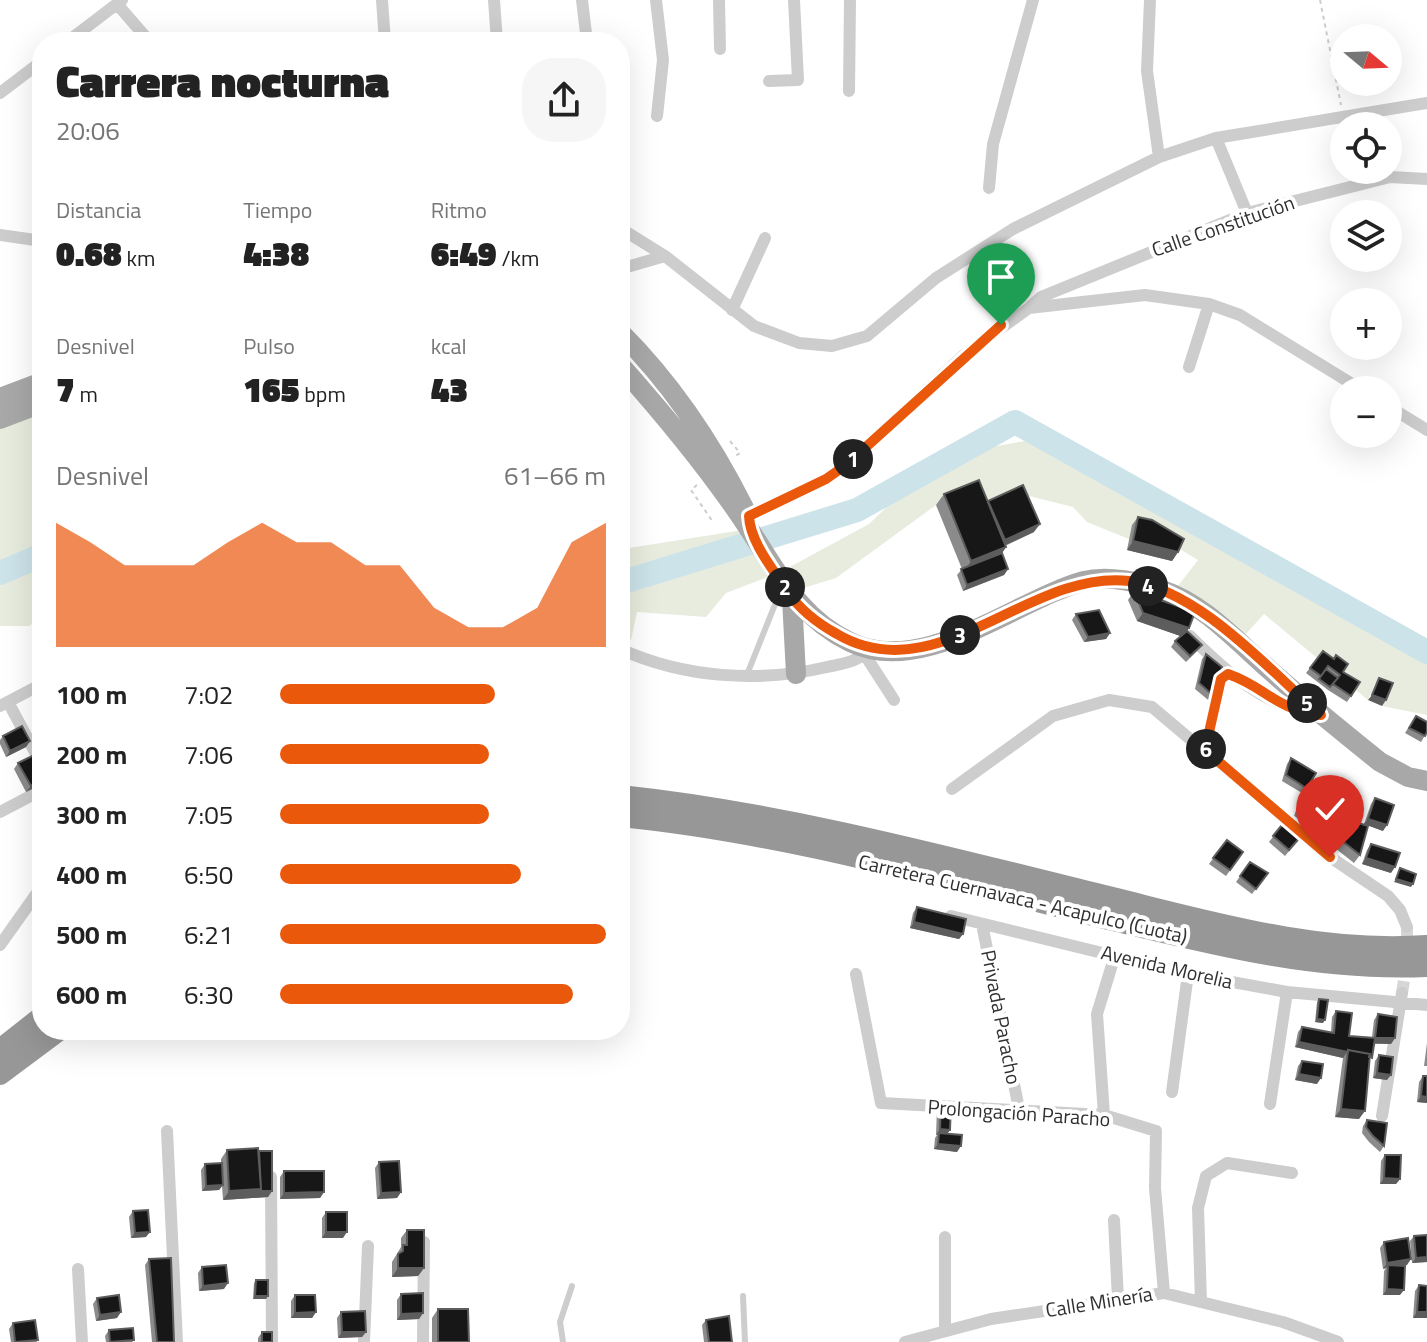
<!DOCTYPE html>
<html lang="es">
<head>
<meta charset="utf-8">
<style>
	body { margin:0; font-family:"Titillium Web",sans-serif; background:#f6f6f6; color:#222; height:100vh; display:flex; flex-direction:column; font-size:30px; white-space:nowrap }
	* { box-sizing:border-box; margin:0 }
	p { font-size:26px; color:#767676 }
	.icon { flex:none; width:44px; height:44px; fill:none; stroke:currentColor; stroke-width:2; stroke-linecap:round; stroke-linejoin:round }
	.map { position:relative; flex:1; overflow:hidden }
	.details { position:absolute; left:32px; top:32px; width:598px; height:1008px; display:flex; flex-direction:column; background:#fff; border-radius:32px; box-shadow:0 8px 32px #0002 }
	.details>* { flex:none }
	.needle { width:52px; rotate:109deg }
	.tools { position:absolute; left:1330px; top:24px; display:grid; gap:16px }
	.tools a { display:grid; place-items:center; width:72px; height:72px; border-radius:50%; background:#fff; box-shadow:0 8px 32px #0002; font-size:40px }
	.pin { position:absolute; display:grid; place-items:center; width:68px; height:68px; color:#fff; margin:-82px -34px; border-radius:50% 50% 50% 0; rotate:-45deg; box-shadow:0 0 8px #0007 }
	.pin .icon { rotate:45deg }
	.km { position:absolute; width:40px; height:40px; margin:-20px; border-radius:50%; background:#222; color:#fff; font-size:22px; line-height:40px; text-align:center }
	.round { display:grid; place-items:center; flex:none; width:84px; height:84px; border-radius:32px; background:#f6f6f6 }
	.headline { display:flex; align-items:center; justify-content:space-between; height:136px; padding:0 24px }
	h1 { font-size:44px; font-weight:800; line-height:60px }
	.figures { display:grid; grid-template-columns:repeat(3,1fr); gap:12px; height:136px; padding:8px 24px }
	.figures div { display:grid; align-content:center }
	.figures b { font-size:34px; font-weight:800 }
	.figures small { font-size:22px; font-weight:400 }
	.figures p { font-size:22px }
	.chart { height:224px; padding:16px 24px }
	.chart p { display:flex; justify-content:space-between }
	.chart svg { width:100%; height:144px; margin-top:8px; fill:#ea580c; opacity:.7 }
	ul { padding:0 24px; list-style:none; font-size:26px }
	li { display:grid; grid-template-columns:128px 96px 1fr; align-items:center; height:60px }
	li i { height:20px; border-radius:10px; background:#ea580c }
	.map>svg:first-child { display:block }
	.green { fill:#e7ecde }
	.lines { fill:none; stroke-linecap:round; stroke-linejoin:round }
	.river { stroke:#cce3ea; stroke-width:24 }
	.minor-tunnel { stroke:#d6d6d6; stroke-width:12; stroke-dasharray:12 6; stroke-linecap:butt }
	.path { stroke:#cdcdcd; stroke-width:2; stroke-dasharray:4 4; stroke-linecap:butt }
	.service { stroke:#cdcdcd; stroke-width:6 }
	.minor { stroke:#cdcdcd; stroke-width:12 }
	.primary { stroke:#a8a8a8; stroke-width:20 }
	.motorway { stroke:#979797; stroke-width:22 }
	.wall { fill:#8b8b8b }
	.shaded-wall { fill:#5d5d5d }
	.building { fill:#171717; stroke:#5d5d5d; stroke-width:2 }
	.route-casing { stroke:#fff; stroke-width:16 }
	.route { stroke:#ea580c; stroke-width:10 }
	.labels { text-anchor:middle; stroke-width:8; stroke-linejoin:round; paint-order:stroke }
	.street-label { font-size:20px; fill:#303030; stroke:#fff }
</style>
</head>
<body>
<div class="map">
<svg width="1427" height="1342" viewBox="0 0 1427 1342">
	<rect width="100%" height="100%" fill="#fff"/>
	<path class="green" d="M42 404V617L29 626H0V420Z
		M1036 439 1089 455 1281 577 1427 660V715L1382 706 1375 684 1368 700 1264 614 1244 636 1178 586 1198 560 1178 548 1129 539 1087 522 1073 507 1017 493 979 511 936 505 836 578 803 588 786 570 726 593 706 617 637 612 631 640 620 635V540L629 548 749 529 786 569 869 524 915 480 975 450Z"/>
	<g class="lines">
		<path class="river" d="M0 573 42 555
			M620 583 857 510 1015 422 1427 652"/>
		<path class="minor-tunnel" d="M1402 993 1407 961V927"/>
		<path class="path" d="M1320 0 1341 105
			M730 441 740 453 734 457
			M697 485 691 490 713 522"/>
		<path class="service" d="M746 677 782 587
			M743 1296 745 1342
			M563 1342 560 1322 572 1286"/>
		<path class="minor" d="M382 0 385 42
			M494 0 497 42
			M582 0 587 42
			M656 0 663 60 657 116
			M719 0 720 49
			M1150 0 1147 71 1159 157
			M117 4 150 42
			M67 42 122 0
			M769 81 798 80 794 0
			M849 91 850 0
			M0 93 42 61
			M1216 138 1247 213
			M989 188 993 144 1033 0
			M620 228 665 256 754 326 799 343 832 346 867 336 936 278 1013 229 1159 157 1216 138 1427 103
			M0 235 42 241
			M620 269 665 256
			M1029 308 1041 297 1247 213 1390 177 1427 179
			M732 310 765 238
			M1189 367 1209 304
			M1388 406 1427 430
			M740 520 826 479 846 465 964 355 1029 308 1145 295 1209 304 1240 315 1362 390
			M1190 636C1225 671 1266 708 1317 714
			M620 649C684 678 759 683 827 667 845 663 858 662 871 648
			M865 655 894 700
			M8 702 42 765
			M0 706 42 684
			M1205 750 1221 679 1228 674
			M952 789 1053 716 1109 700 1152 707 1330 857 1388 896 1400 910 1407 927
			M0 812 42 790
			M951 916 1188 974 1287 992 1427 1005
			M982 924 1019 1109
			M0 945 42 886
			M856 974 881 1103 1104 1115 1156 1131 1155 1188 1164 1293
			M1172 1092 1188 974
			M1270 1104 1287 992
			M1104 1115 1097 1014 1115 955
			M1382 1116 1402 993
			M167 1131 177 1342
			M271 1177 272 1342
			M1114 1220 1118 1300
			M945 1237V1331
			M78 1269 82 1342
			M1201 1302 1198 1208 1206 1176 1227 1163 1292 1173
			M364 1342 368 1246
			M423 1342 424 1242
			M905 1342 991 1319 1164 1293 1283 1322 1338 1342"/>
		<path class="primary" d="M620 332C671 383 712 444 744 508
			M620 365C667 418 713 473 751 532 780 576 800 618 850 642 923 678 1016 600 1084 581 1108 575 1140 582 1162 590 1205 604 1239 644 1273 673 1308 704 1344 733 1380 762L1408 777 1427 781
			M0 398 42 382
			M0 419 42 403
			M792 599 796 674"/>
		<path class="motorway" d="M620 796C782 813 942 856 1100 895 1207 921 1315 954 1427 946
			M620 816C784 832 945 879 1105 918 1212 944 1316 971 1427 966
			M0 1050 42 1017
			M0 1074 59 1030"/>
	</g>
	<path class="wall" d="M944 494 987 501 1034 532 1005 546 1006 547 1002 553 1008 569 1004 575 963 591 957 575 962 569 936 505Z
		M1138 517 1178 552 1172 561 1127 550 1132 525Z
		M1134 591 1189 628 1187 631 1198 650 1186 662 1171 647 1175 641 1181 636 1137 621 1128 600Z
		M1076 614 1110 633 1106 639 1084 642 1072 620Z
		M1323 651 1334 659 1343 672 1360 682 1347 702 1328 690 1306 673Z
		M1206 654 1217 699 1213 704 1195 689 1202 659Z
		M1416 716 1427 732 1421 742 1405 733Z
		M3 736 30 741 26 747 6 757 0 744V740Z
		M1291 758 1307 788 1313 821 1309 827 1294 816 1302 793 1282 781 1287 764Z
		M18 763 42 766V784L26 792 14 769Z
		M1375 798 1383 831 1364 824 1371 804Z
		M1327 804 1350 820 1360 855 1354 863 1316 833 1323 810Z
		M1286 820 1303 834 1285 856 1269 842Z
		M1227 840 1243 852 1226 876 1209 864Z
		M1371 844 1391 873 1362 864 1367 850Z
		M1250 862 1268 873 1252 894 1236 882Z
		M917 907 963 934 959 939 910 928 913 913Z
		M1319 999 1323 1023 1315 1022 1317 1002Z
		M1336 1011 1349 1036 1372 1037 1374 1020 1378 1014 1395 1038 1391 1044H1374L1369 1062 1359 1119 1335 1117 1343 1058 1295 1047 1298 1032 1302 1027 1331 1032 1332 1017Z
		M1427 1043V1066H1424Z
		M1379 1055 1387 1080 1373 1078 1375 1061Z
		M1302 1061 1317 1084 1295 1080 1298 1066Z
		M1423 1076 1427 1103 1417 1102 1419 1082Z
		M941 1103 950 1130 947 1134 957 1152 934 1149 935 1138 937 1135H936L937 1109Z
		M1367 1120 1384 1146 1380 1152 1369 1142 1362 1133 1363 1126Z
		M227 1150 258 1151 272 1191 268 1197 223 1200 222 1186 219 1190 202 1191 201 1170 205 1164 221 1163V1159Z
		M1385 1155 1400 1179 1396 1184H1380L1381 1161Z
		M379 1162 401 1192 397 1198 377 1199 375 1168Z
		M284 1171 324 1192 320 1198 280 1199V1177Z
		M133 1211 146 1237 131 1238 129 1217Z
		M326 1212 343 1238H322V1218Z
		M407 1230 424 1268 418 1276 392 1277V1262L401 1247V1238Z
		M1427 1235V1262L1412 1263 1410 1241 1414 1236Z
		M1384 1242 1407 1265 1400 1266V1295H1383L1384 1271 1386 1268 1383 1269 1380 1248Z
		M149 1259 174 1342H152L145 1265Z
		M202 1267 224 1289 199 1291 198 1273Z
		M256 1280 268 1296 266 1299H253L254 1283Z
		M1419 1285 1427 1318H1413L1415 1291Z
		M401 1294 423 1313 419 1319 397 1320V1300Z
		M295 1295 316 1312 312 1318H291V1301Z
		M97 1298 117 1318 96 1321 93 1304Z
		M438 1309 469 1342H432V1318Z
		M341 1312 366 1332 362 1337 338 1338 337 1318Z
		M706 1320 732 1342H704L702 1325Z
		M13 1323 38 1340 36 1342H11L9 1329Z
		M109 1330 134 1340 132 1342H106L105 1336Z
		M262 1332 272 1342H258V1338Z"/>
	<path class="shaded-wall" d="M1040 524 1034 532 999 548 1005 540Z
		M1133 541 1178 552 1172 561 1127 550Z
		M1006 547 998 559 963 573 971 561Z
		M1008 569 1004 575 963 591 967 585Z
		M1143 613 1189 628 1183 637 1137 621Z
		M1110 633 1106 639 1084 642 1088 637Z
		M1372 695 1386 700 1382 706 1368 700Z
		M30 741 26 747 6 757 10 751Z
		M42 780V784L26 792 31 786Z
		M1368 819 1387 825 1383 831 1364 824Z
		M1366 858 1395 867 1391 873 1362 864Z
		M1396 879 1413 884 1411 887 1394 882Z
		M914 922 963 934 959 939 910 928Z
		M1317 1019 1325 1020 1323 1023 1315 1022Z
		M1375 1038H1395L1391 1044 1371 1043Z
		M1299 1042 1347 1052 1343 1058 1295 1047Z
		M1377 1073 1391 1075 1387 1080 1373 1078Z
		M1299 1074 1321 1078 1317 1084 1295 1080Z
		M1421 1096 1427 1097V1103L1417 1102Z
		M1341 1109 1365 1111 1359 1119 1335 1117Z
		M940 1129 950 1130 946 1135 939 1133 936 1135Z
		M938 1144 961 1146 957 1152 934 1149Z
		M1384 1178 1400 1179 1396 1184H1380Z
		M223 1185 219 1190 202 1191 206 1186Z
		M261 1189 272 1191 268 1197 223 1200 229 1191Z
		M324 1192 320 1198 280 1199 284 1193Z
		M401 1192 397 1198 377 1199 381 1193Z
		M150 1232 146 1237 131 1238 135 1233Z
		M326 1232H347L343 1238H322Z
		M1427 1257V1262L1412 1263 1416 1258Z
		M1411 1259 1407 1265 1388 1268V1265L1386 1268 1383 1269 1387 1263Z
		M398 1268H424L418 1276 392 1277Z
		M228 1283 224 1289 199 1291 203 1286Z
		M1387 1289 1404 1290 1400 1295H1383Z
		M255 1296H268L266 1299H253Z
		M121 1312 117 1318 96 1321 100 1315Z
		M316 1312 312 1318H291L295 1313Z
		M1417 1312H1427V1318H1413Z
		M423 1313 419 1319 397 1320 401 1314Z
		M342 1332H366L362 1337 338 1338Z"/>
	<path class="building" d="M979 480 1006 547 971 561 944 494Z
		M1023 485 1040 524 1005 540 988 501Z
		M1138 517 1152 520 1184 539 1178 552 1133 541Z
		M1002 553 1008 569 967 585 961 569Z
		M1134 591 1195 612 1189 628 1143 613Z
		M1099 610 1110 633 1088 637 1076 614Z
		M1187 631 1202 645 1190 656 1175 641Z
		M1323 651 1334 659 1336 655 1348 664 1343 672 1360 682 1351 696 1333 684 1340 675 1328 666 1321 676 1310 668Z
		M1206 654 1222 667 1217 699 1199 683Z
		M1326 669 1338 678 1330 687 1319 679Z
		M1379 678 1393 683 1386 700 1372 695Z
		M1416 716 1427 722V732L1425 736 1409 728Z
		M22 726 30 741 10 751 3 736Z
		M36 754 42 766V780L31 786 18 763Z
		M1291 758 1316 773 1307 788 1322 799 1313 821 1298 810 1306 788 1286 775Z
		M1375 798 1394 805 1387 825 1368 819Z
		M1327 804 1353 812 1350 820 1326 813 1324 816Z
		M1326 813 1368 826 1360 855 1322 825Z
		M1286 820 1303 834 1289 850 1273 836Z
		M1227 840 1243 852 1230 870 1213 858Z
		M1371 844 1400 853 1395 867 1366 858Z
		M1250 862 1268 873 1256 889 1240 876Z
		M1400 868 1416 874 1413 884 1396 879Z
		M917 907 966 919 963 934 914 922Z
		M1319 999 1328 1000 1325 1020 1317 1019Z
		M1336 1011 1352 1013 1349 1036 1375 1038 1378 1014 1397 1017 1395 1038H1375L1372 1058 1369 1057 1370 1054 1348 1050V1052L1299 1042 1302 1027 1334 1033Z
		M1348 1050 1370 1054 1365 1111 1341 1109Z
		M1379 1055 1393 1057 1391 1075 1377 1073Z
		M1302 1061 1323 1064 1321 1078 1299 1074Z
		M1423 1076H1427V1097L1421 1096Z
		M941 1103H951L950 1130 940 1129Z
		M1367 1120 1387 1123 1384 1146 1373 1136 1366 1127Z
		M939 1133 962 1135 961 1146 938 1144Z
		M258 1148 261 1189 229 1191 227 1150Z
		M259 1151H272V1191H259L261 1189Z
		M1385 1155H1401L1400 1179 1384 1178Z
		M399 1161 401 1192 381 1193 379 1162Z
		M222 1163 223 1185 206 1186 205 1164Z
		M284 1171H324V1192L284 1193Z
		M148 1210 150 1232 135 1233 133 1211Z
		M326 1212H347V1232H326Z
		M407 1230H424V1268H398V1254L403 1251V1245H407Z
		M1427 1235V1257L1416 1258 1414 1236Z
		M1408 1238 1411 1259 1387 1263 1384 1242Z
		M171 1258 174 1342H157L149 1259Z
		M226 1265 228 1283 203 1286 202 1267Z
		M1388 1265 1405 1266 1404 1290 1387 1289Z
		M256 1280H268V1296H255Z
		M1419 1285 1427 1286V1312H1417Z
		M423 1293V1313L401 1314V1294Z
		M119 1295 121 1312 100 1315 97 1298Z
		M295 1295H315L316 1312 295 1313Z
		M438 1309H468L469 1342H438Z
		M365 1311 366 1332H342L341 1312Z
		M729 1316 732 1342H709L706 1320Z
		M35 1320 38 1340 15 1342 13 1323Z
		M133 1328 134 1340 110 1342 109 1330Z
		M262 1332H272V1342H262Z"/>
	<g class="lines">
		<g class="route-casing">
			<path id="route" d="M1001 325 846 465 826 479 749 516C750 542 773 569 787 591 800 610 817 623 837 634 937 693 1029 569 1129 581 1200 590 1269 670 1321 715 1274 709 1266 687 1228 674L1221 679 1205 750 1330 857"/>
		</g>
		<use href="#route" class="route"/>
	</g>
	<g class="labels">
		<g class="street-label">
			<text transform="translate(1223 226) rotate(-19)" y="7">Calle Constitución</text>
			<text transform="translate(1023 899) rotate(13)" y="7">Carretera Cuernavaca - Acapulco (Cuota)</text>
			<text transform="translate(1167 967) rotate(13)" y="7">Avenida Morelia</text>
			<text transform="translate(1001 1017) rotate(79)" y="7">Privada Paracho</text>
			<text transform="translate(1019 1113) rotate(4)" y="7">Prolongación Paracho</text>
			<text transform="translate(1099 1302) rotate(-9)" y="7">Calle Minería</text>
		</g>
	</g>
</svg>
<div class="tools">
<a><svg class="needle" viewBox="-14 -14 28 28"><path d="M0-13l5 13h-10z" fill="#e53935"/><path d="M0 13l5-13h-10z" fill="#767676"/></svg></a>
<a><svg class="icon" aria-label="locate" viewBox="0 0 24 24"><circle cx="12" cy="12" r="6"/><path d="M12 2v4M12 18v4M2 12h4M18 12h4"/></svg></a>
<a><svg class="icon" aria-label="layers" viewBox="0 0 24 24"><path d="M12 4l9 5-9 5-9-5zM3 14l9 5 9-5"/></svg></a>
<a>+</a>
<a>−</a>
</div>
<div class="pin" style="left:1001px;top:325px;background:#1e9e55"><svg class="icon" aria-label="arrive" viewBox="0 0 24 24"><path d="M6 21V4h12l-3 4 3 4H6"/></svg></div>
<div class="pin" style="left:1330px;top:857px;background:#d93025"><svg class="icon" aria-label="check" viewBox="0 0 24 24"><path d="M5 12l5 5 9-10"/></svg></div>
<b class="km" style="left:853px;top:459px">1</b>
<b class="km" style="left:785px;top:587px">2</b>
<b class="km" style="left:960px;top:635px">3</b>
<b class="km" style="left:1148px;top:586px">4</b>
<b class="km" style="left:1307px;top:703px">5</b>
<b class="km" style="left:1206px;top:749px">6</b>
<section class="details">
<div class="headline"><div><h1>Carrera nocturna</h1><p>20:06</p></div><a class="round"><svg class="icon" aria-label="share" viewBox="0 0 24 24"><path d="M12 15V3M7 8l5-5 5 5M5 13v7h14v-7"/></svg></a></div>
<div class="figures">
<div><p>Distancia</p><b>0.68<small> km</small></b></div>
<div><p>Tiempo</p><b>4:38</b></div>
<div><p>Ritmo</p><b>6:49<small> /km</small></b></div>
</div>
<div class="figures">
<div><p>Desnivel</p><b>7<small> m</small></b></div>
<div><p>Pulso</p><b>165<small> bpm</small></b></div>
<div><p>kcal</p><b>43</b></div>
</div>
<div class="chart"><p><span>Desnivel</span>61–66 m</p>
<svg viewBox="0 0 160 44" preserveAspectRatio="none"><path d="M0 44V6L10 12L20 19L30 19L40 19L50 12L60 6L70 12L80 12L90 19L100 19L110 32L120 38L130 38L140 32L150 12L160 6V44z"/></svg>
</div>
<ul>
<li><b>100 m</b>7:02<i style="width:66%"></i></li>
<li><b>200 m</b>7:06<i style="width:64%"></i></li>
<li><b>300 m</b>7:05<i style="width:64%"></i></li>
<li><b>400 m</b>6:50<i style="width:74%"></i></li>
<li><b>500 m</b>6:21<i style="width:100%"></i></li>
<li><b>600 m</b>6:30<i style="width:90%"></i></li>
</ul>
</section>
</div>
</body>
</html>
